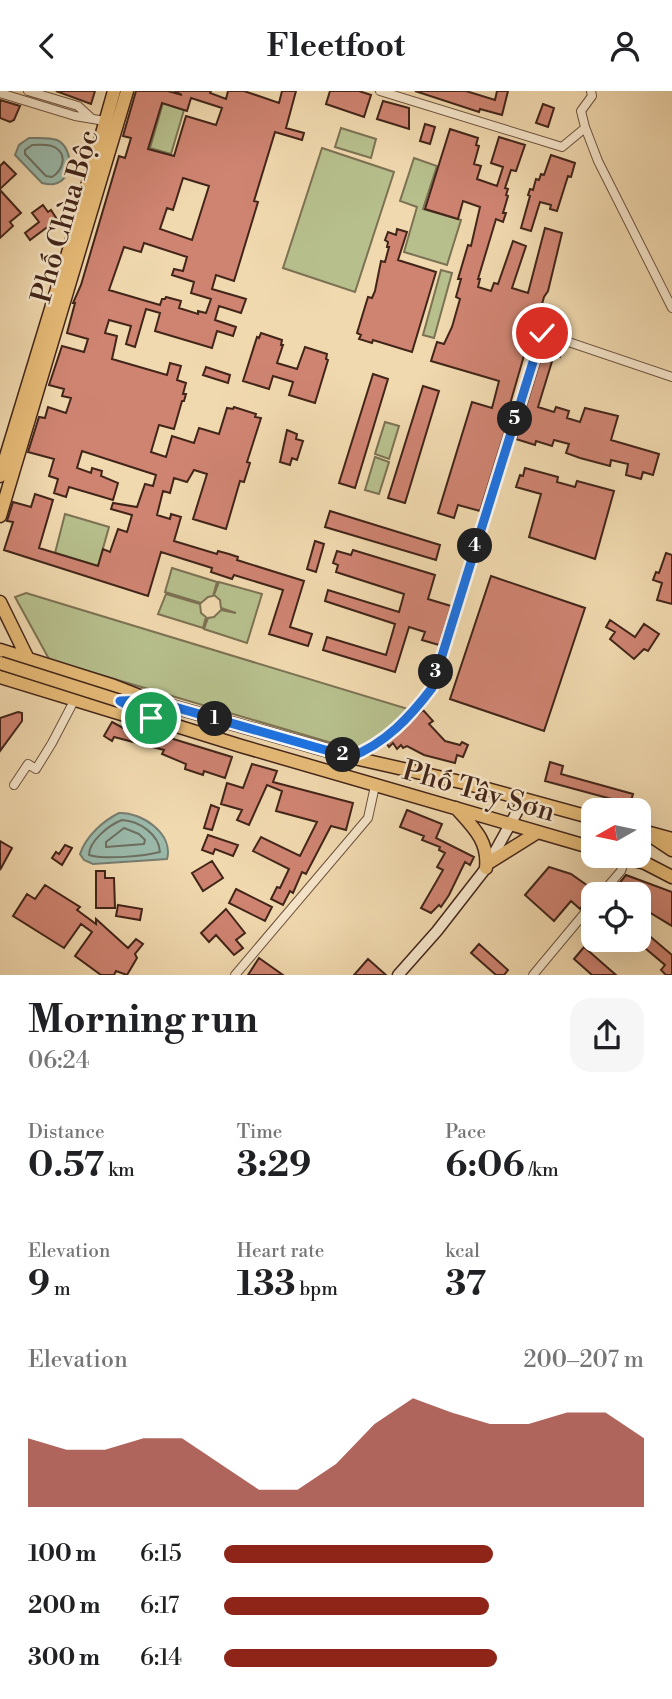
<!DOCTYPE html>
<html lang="en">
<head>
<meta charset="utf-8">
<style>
	body { margin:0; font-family:"Libre Bodoni",serif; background:#f6f6f6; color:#202124; height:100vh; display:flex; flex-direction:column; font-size:26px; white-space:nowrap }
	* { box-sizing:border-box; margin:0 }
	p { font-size:23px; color:#757577 }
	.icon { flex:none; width:38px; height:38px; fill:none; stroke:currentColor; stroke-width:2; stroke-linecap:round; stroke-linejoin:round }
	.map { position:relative; height:884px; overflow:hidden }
	.sheet { display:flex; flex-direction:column; background:#fff; flex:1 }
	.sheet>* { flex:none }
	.needle { width:46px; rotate:261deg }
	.controls { position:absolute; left:581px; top:707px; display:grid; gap:14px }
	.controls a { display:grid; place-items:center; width:70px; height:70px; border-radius:14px; background:#fff; box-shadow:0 7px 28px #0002; font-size:35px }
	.pin { position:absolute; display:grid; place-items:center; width:60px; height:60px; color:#fff; margin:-30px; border:4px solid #fff; border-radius:50%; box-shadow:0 2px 7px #0007 }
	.km { position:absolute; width:35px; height:35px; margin:-18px; border-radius:50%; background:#222; color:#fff; font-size:19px; line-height:35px; text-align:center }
	.round { display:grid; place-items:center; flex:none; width:74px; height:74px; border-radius:21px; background:#f6f6f6 }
	.head { display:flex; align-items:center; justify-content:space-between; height:119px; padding:0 28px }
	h1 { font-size:38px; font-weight:800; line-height:52px }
	.metrics { display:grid; grid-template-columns:repeat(3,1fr); gap:10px; height:119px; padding:7px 28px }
	.metrics div { display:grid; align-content:center }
	.metrics b { font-size:35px; font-weight:800 }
	.metrics small { font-size:19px; font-weight:400 }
	.metrics p { font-size:19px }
	.chart { height:196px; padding:14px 28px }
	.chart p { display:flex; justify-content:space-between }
	.chart svg { width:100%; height:126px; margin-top:7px; fill:#8f2418; opacity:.7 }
	ul { padding:0 28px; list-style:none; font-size:23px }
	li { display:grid; grid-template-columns:112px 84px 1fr; align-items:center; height:52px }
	li i { height:18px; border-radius:9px; background:#8f2418 }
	header { display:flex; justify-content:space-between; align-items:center; height:91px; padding:0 28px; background:#fff; font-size:32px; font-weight:800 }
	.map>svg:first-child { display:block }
	.green { fill:#b7c08d; stroke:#7c7253; stroke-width:2 }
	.water { fill:#9bbaab; stroke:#777e71; stroke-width:2 }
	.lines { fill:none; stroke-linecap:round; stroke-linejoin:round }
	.shore { stroke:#6e7062; stroke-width:2 }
	.building { fill:#cf8472; stroke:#422519; stroke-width:2; fill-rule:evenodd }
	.street-casing { stroke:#6e523e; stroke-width:10 }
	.secondary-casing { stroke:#422519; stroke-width:13 }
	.primary-casing { stroke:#422519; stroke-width:15 }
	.street { stroke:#f6e6cb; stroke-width:8 }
	.secondary { stroke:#f6e6cb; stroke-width:10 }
	.primary { stroke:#e8bc78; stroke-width:12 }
	.primary-bridge-casing { stroke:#422519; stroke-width:15; stroke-linecap:butt }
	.primary-bridge { stroke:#e8bc78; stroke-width:12 }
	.route-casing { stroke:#fff; stroke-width:14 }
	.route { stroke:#1a73e8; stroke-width:9 }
	.labels { text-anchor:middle; stroke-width:5; stroke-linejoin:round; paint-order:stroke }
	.street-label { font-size:28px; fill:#422519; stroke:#f6e6cb }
</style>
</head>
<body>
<header><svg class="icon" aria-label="back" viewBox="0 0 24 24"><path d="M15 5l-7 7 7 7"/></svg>Fleetfoot<svg class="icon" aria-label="person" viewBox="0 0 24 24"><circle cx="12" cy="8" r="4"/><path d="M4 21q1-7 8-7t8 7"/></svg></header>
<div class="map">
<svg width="672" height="884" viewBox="0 0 672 884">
	<rect width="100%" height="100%" fill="#f1d9af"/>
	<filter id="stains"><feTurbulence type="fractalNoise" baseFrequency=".00286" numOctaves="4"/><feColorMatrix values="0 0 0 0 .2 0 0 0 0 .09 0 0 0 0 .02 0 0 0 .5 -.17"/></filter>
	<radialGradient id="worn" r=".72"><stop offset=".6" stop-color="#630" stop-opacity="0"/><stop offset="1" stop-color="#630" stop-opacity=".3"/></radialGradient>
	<path class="green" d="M163 12 184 19 171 63 150 57Z
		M341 37 376 48 371 67 335 56Z
		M322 57 394 81 355 201 283 177Z
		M414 67 437 75 423 118 461 129 447 174 404 161 417 116 400 110Z
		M441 179 452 182 434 247 423 244Z
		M385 331 399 335 389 368 375 363Z
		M375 366 389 371 379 403 365 399Z
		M65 423 109 436 98 475 55 462Z
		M172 477 217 491 213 505 208 506 201 512 165 501Z
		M219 491 262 503 247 552 204 538 208 527 214 526 221 519 236 522 221 517 220 509 214 504Z
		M26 502 408 618 411 626 364 657 342 655 60 572 49 568 15 506Z
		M166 503 200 513 201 522 206 526 203 537 158 523Z"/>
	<path class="water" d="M29 47C38 47 49 46 57 49 74 57 74 89 54 93 50 94 46 93 42 92L15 64 19 54Z
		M119 722C142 721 174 743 167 768L93 773 84 769 80 763C86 745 103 730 119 722Z"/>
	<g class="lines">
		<path class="shore" d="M32 54C39 54 49 52 56 57 68 65 62 80 52 86L46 85 25 63V59Z
			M122 729C139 730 159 743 160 761 145 765 104 769 89 764 89 750 109 734 122 729Z
			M124 737 139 743 145 749 144 753 106 756V751Z"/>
	</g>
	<path class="building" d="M56 0H95L91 13Z
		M136 0H168L182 4 174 0H211L210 2 226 8 228 0H244L279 12 282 0H296L286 37 304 42 302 49 275 41 254 110 258 111 234 190 216 184 212 198 246 208 241 222 219 215 215 229 236 236 233 245 217 240 212 257 155 240 160 222 146 218 135 256 126 253 131 235 109 229 105 242 117 245 112 268 167 284 170 272 181 275 177 289 186 292 183 303H186L184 310H182L174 338 159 334 151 361 166 366 172 345 194 352 199 337 219 343 227 317 233 318 234 316 256 323 255 326 261 327 247 371 250 372 244 391 240 390 226 438 193 428 207 383 194 379 187 391 174 387 170 402 163 400 157 424 170 428 171 423 181 426 174 450 217 463 218 460 229 463 238 466 237 469 304 490 290 536 312 543 308 555 269 543 283 499 234 484 232 488 211 481 212 477 161 461 148 505 4 459 13 431 7 430 13 411 31 416 35 403 53 409 39 457 98 475 103 458 110 461 118 438 127 441 132 424 111 418 113 412 137 416 145 393 153 395 156 384 82 360 77 377 91 382 92 377 102 380 101 385 118 392 113 409 69 396 66 406 54 402 58 388 49 385 54 368 28 361 39 326 45 327 48 316 66 322 71 307 62 305 64 298 49 294 62 255 84 261 88 248 67 242 75 212H73L81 194 119 65 125 67 131 47 123 45ZM191 7 222 17 216 34 186 25 174 65 148 58 162 12 187 20ZM183 87 209 95 192 149 160 138 167 117 173 119ZM144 152 187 166 183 180 174 178 172 184 194 191 191 202 211 208 206 222 198 220V223L179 217 181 210 166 206 165 208H162L160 214 109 199 124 156 141 161Z
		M330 0H359L371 4 364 26 326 13Z
		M415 0H466L495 9 497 0H508L502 24 480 18 479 21Z
		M0 9 20 15 14 29 10 31 0 27Z
		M383 10 409 17V38L377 28Z
		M543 13 554 17 548 36 536 32Z
		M425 33 435 36 430 53 420 50Z
		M450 38 478 47 476 54 479 55 474 73 481 75 477 88 497 95 503 76 491 72 499 46 525 54 516 80 511 79 505 97 508 98 506 104 508 105 503 122H506L503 131 496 128 478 188H480L478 196 491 200 494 192 498 193 513 150 526 155 512 197 528 202 545 137 562 142 548 200 544 206 535 238 532 237 510 313 513 314 480 420 458 414 454 427 438 422 472 311 492 317 499 290 431 270 437 251 444 253 452 236 460 208 456 206 461 188H458L468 154 471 155 480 116 463 110 458 128 425 118Z
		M551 64 575 72 571 86 568 85 557 120 550 118 551 114 540 111 531 140 521 137 530 105 528 104 530 98 533 99 536 88 539 89 541 83 544 84Z
		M4 71 16 83 0 98V75Z
		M0 99 21 122 10 131 13 135 0 147Z
		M43 114 48 121 51 119 58 130 51 135 50 134 30 149 25 142 39 131 32 122Z
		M397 138 407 141 398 169 436 181 412 261 373 249 372 252 359 248 361 244 357 242 368 206 372 207 375 200 381 170 385 171 389 156H387L388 151 385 149 388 141 396 144Z
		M261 242 282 249 281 254H283L277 272 297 278 305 256 327 263 326 268 328 269 315 312 289 304 293 291 273 285 269 298 243 290 257 246 259 247Z
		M546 251 563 257 560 266 554 264 538 316 554 321 556 316 569 320 567 327 580 331 585 317 618 325 611 349 659 363 653 384 643 381 641 388 626 384 628 373 611 369 610 375 580 367 566 362 569 353 554 349 552 355 536 350 535 354 516 348Z
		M206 276 230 284 228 292 203 284Z
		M373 283 388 288 355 397 339 392Z
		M423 295 439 300 405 412 388 407Z
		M287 339 297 343 296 348 303 350 297 369 292 367 290 374 280 371Z
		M525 377 558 386 557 391 575 396 577 390 614 400 595 468 529 446 541 403 516 396 520 384 523 385Z
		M330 420 440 454 436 469 325 436Z
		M315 450 324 453 316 481 307 478Z
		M353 459 435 484 428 508 451 515 439 554 422 549 425 541 409 536 395 581 323 559 327 546 386 564 395 533 325 510 328 499 399 521 404 503 336 481 338 474 333 472 337 460 351 464Z
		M666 462 672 464V513L657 509 662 492 653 489 656 481 659 482Z
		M491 485 585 517 544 640 450 608Z
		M610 529 635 546 644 533 659 543 648 560 644 558 634 568 610 548 615 541 606 536Z
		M423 619 433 630 429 633 445 650 460 654 462 651 468 654 463 666 457 664 455 672 424 664 407 655 403 657 401 654 397 658 393 652 389 656 387 653Z
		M18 621 22 622V630L0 660V627Z
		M112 631 127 639V636L157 643 232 666 225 687 204 680 203 684 185 678 186 673 162 663 164 659 114 646 112 650 104 645Z
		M550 671 563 675 561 683 633 703 630 713 545 690Z
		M252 673 277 680 273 691 353 712 346 739 331 735 306 783 302 781 293 802 290 800 283 814 271 808 277 796 280 797 289 778 253 760 261 746 300 765 317 731 276 720 282 700 267 694 249 734 237 729 242 719 221 713 227 692 243 697Z
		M211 714 219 717 212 739 204 737Z
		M407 719 442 733 436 747 474 766 470 774 465 771 449 804 441 816 439 814 431 822 421 817 443 779 437 776 445 762 439 759 440 756 422 749 424 745 400 736Z
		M208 744 238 754 233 765 215 758 213 763 202 759Z
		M0 750 12 757 0 779Z
		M65 754 72 757 62 774 52 767 56 761 59 763Z
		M212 770 223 787 203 800 192 782Z
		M549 776 571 783 595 800 580 818 571 810 554 830 525 804Z
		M96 780H105V787H114L115 817H96Z
		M626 784 672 801V835L639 815V803H619L613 800Z
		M45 794 80 816 77 819 96 833V828L128 857 136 848 143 853 135 863 137 867 127 884 116 880 114 884H101L75 865 92 841 81 833 64 857 13 825 27 803 35 808Z
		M236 798 272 816 265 830 229 812Z
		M118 814 142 818 140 829 116 825Z
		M226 818 245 842 236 849 243 857 234 864 216 844 209 851 201 842Z
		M639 836 672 864V884H666L661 879 665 874 639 852Z
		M479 853 508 879 504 884H496L471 862Z
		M584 856 616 884H592L574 868Z
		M259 867 283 884H248Z
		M368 868 386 884H354Z"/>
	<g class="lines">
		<g class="street-casing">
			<path id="street" d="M28 0 78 15 90 26
				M380 0 562 56 585 37
				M591 0 592 5 581 20 585 36 598 70 672 217
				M0 2 75 25 105 30
				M352 665C386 652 411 625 432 597L542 242 672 286
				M14 694 28 673 36 678 52 652 75 608
				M601 803 621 780 626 766
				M235 884 368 727 375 695
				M533 884 593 812"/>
		</g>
		<g class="secondary-casing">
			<path id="secondary" d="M398 884 437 840 486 777 524 708"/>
		</g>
		<g class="primary-casing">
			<path id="primary" d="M0 385 71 152 114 0
				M0 425 127 0
				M0 511 28 568
				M0 559 114 595 150 609 350 666 465 692 593 727
				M0 586 128 625 144 626
				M120 610 151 627 241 655 593 757
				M456 717C473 736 489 750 486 777
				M639 739 672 748
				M648 743 672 759
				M620 765 645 772 672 786
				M490 771 538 741"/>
		</g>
		<use href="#street" class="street"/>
		<use href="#secondary" class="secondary"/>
		<use href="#primary" class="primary"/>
		<g class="primary-bridge-casing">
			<path id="primary-bridge" d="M0 572 120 610"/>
		</g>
		<use href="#primary-bridge" class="primary-bridge"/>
	</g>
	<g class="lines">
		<g class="route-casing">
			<path id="route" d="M151 627 120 610 150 609 350 666C385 653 410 626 432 597L542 242"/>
		</g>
		<use href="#route" class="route"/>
	</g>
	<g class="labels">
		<g class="street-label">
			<text transform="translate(64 125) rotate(-74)" y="10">Phố Chùa Bộc</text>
			<text transform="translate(479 699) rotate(16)" y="10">Phố Tây Sơn</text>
		</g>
	</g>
	<rect width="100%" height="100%" filter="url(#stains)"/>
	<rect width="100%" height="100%" fill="url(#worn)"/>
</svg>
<div class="controls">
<a><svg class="needle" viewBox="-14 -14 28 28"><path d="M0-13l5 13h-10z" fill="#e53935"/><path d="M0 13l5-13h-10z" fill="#757577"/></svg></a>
<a><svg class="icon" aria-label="locate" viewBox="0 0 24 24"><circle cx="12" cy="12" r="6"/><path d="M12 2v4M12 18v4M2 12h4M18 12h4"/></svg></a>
</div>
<div class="pin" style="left:151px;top:627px;background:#1e9e55"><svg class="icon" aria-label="arrive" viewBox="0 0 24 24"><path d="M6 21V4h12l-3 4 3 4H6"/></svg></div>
<div class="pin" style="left:542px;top:242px;background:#d93025"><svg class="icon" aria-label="check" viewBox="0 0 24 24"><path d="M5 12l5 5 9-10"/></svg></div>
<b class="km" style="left:215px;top:628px">1</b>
<b class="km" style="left:343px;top:664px">2</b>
<b class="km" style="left:436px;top:581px">3</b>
<b class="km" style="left:475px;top:455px">4</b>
<b class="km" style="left:515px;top:328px">5</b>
</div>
<section class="sheet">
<div class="head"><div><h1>Morning run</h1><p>06:24</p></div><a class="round"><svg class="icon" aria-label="share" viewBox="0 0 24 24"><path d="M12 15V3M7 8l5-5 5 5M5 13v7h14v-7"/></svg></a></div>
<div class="metrics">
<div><p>Distance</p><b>0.57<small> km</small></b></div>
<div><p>Time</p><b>3:29</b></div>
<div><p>Pace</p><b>6:06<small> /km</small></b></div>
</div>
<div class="metrics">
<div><p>Elevation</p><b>9<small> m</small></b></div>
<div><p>Heart rate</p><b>133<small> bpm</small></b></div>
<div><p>kcal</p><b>37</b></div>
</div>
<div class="chart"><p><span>Elevation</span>200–207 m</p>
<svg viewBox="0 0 160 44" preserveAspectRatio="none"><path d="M0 44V20L10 24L20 24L30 20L40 20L50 29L60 38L70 38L80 29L90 15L100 6L110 11L120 15L130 15L140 11L150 11L160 20V44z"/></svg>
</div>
<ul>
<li><b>100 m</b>6:15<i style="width:64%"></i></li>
<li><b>200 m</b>6:17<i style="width:63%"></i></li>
<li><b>300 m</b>6:14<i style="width:65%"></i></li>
</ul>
</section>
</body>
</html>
